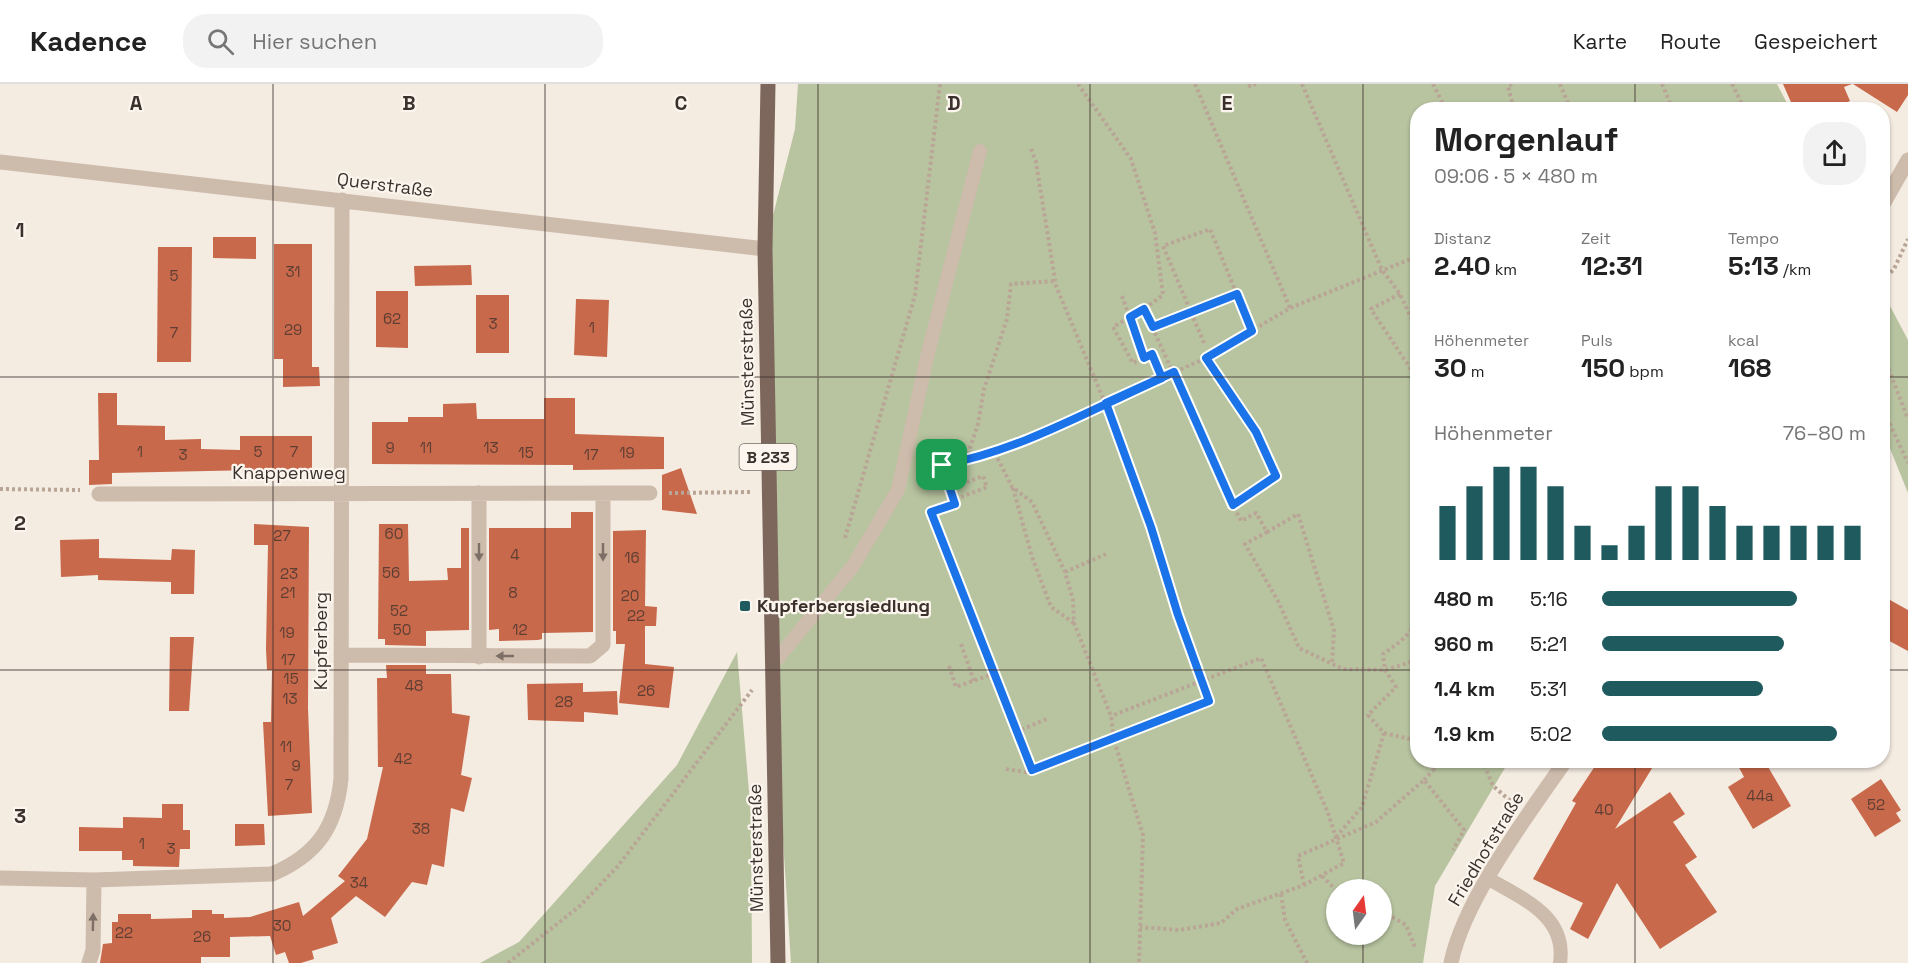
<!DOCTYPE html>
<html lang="de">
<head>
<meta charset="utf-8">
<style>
	body { margin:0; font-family:"Space Grotesk",sans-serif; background:#f2f2f2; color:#222; height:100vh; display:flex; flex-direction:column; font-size:22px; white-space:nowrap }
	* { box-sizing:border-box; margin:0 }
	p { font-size:20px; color:#767676 }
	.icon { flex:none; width:33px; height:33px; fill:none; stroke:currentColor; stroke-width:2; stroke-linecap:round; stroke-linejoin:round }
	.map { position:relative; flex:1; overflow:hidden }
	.details { position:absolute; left:1410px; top:18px; width:480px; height:666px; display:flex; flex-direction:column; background:#fff; border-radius:24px; box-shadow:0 2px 4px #0004 }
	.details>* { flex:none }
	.needle { width:39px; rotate:14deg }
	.buttons { position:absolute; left:1326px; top:795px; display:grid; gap:12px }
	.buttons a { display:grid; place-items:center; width:66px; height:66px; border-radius:50%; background:#fff; box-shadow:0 2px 4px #0004; font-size:30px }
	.pin { position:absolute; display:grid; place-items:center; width:51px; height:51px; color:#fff; margin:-26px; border-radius:12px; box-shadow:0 3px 9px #0006 }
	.round { display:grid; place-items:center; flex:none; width:63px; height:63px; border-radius:24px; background:#f2f2f2 }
	.overview { display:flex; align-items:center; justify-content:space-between; height:102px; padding:0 24px }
	h1 { font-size:33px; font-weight:800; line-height:45px }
	.metrics { display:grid; grid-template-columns:repeat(3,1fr); gap:9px; height:102px; padding:6px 24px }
	.metrics div { display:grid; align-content:center }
	.metrics b { font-size:26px; font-weight:800 }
	.metrics small { font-size:16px; font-weight:400 }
	.metrics p { font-size:16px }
	.chart { height:168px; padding:12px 24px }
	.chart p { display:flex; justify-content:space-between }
	.chart svg { width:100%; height:108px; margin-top:6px; stroke:#1f5a5e; stroke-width:6 }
	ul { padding:0 24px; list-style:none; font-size:20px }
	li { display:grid; grid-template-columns:96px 72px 1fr; align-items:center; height:45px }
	li i { height:15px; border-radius:8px; background:#1f5a5e }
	header { display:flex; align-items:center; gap:36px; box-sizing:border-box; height:84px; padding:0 30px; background:#fff; border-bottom:2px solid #e0e0e0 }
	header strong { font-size:28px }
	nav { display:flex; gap:33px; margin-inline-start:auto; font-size:21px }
	.search { width:420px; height:54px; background:#f2f2f2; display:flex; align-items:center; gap:15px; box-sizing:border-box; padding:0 21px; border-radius:24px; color:#767676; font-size:22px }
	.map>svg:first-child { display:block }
	.green { fill:#b8c4a0; fill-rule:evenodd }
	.building { fill:#c8694b }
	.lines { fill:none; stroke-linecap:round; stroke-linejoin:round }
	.path { stroke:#b9a596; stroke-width:4; stroke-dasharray:3 3; stroke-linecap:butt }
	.lane { stroke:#cdbbac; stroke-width:14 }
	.street { stroke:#cdbbac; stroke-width:15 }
	.primary { stroke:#7d675c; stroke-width:15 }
	.oneway { fill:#7d6f65 }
	.route-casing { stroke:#fff; stroke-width:12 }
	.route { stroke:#1a73e8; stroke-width:8 }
	.grid { fill:none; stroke:#3b302b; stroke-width:1.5; stroke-opacity:0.55 }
	.poi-dot { fill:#1f5a5e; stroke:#fbf5ee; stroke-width:2 }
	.labels { text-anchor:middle; stroke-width:4.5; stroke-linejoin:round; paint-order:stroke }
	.number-label { font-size:15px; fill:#5e3e33 }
	.shield { fill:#fbf5ee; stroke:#756b66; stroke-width:1.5 }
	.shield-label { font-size:16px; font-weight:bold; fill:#3b302b }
	.street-label { font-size:18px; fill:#3b302b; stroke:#fbf5ee }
	.poi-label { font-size:18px; font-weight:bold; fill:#3b302b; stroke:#fbf5ee; text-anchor:start }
	.grid-label { font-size:20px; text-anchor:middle; font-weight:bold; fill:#3b302b; stroke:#fbf5ee; stroke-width:4.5; stroke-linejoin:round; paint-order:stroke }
</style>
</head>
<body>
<header>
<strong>Kadence</strong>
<div class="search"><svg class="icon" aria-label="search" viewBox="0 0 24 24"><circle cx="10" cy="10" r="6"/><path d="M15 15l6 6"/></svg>Hier suchen</div>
<nav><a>Karte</a><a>Route</a><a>Gespeichert</a></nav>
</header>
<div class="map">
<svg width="1908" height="879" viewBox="0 0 1908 879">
	<rect width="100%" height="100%" fill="#f4ebe1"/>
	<path class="green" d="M798 0H1777L1790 25 1418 26V676L1509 677 1435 802 1423 879H791L781 725 768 151 795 45ZM1336 806H1382V850H1336Z
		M1882 207 1908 256V409L1883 347Z
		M737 568 751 731 752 879H480L519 858 677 681Z"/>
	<path class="building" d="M1783 0H1852L1844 3 1850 17 1829 26H1814L1810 18 1794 25Z
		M1853 0H1908V11L1897 28Z
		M213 153H256V175L213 174Z
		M274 160H312V283H319L320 302 283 303V275H274Z
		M158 163H192L191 278H157Z
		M471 181 472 201 415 202 414 182Z
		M376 207H408V264L376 263Z
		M476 211H509V269H476Z
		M576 215 609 216 607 273 574 271Z
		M98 309H117V341L165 342V356L201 355V365L240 366V352H312V385L112 389V400L89 401V376H99Z
		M544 314H575V350L664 353V385L573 386V381L372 380V338H408V333H443V320L476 319 477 335H544Z
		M681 384 697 430 662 426V391Z
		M571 428H593V548L542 549V555L538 556 499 557V545L489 546V444H571Z
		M254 440 309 443 308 624 312 729 268 732 263 638H271L272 586H267L266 565 268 461H254Z
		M379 440H408L409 497 448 496 447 484H461V444H469V546L426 547V562L385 561V555H378Z
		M646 446 645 522 657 523 656 542H645V580L674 583 669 624 619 619 625 560H616V547H613V447Z
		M99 455V474L171 476 172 465 195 466 194 510H171V498L98 496V491L61 493 60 456Z
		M1890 516 1908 526V567L1882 553V530Z
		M170 553H194L189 627H169Z
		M386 581H426V590H451L452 629 470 632 461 691 472 694 464 728 451 724 444 783 432 780 427 801 412 798 385 833 356 812 331 834 338 859 312 867 314 875 301 879H289L285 868 276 871 270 852 230 853V873H201V879H100L103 860 112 859V838H118V830H151V835L192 834V826H212V830H224V834L250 833 299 818 303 832 345 797 338 792 367 755 383 683H378L377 594H387Z
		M583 599V608L617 607 618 631 584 628V638L528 636 527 600Z
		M1599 676H1657L1615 745 1670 708 1685 730 1673 738 1697 773 1685 781 1717 828 1660 865 1617 799 1588 855 1570 845 1583 819 1533 795 1576 719 1572 717Z
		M1735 676H1764L1791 722 1753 745 1728 703 1744 693Z
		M1881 695 1901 726 1896 729 1901 737 1875 753 1851 715Z
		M162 720H183V746H190V765H180L179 783 133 782V776H122V767H79V743L123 744V733L162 734Z
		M235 740H264L265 761 235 762Z"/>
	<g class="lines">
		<path class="path" d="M1078 0 1131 75 1155 149 1163 211 1144 225 1233 421
			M1195 0 1290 224
			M1249 0 1250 2 1256 0
			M1302 0 1382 186 1400 210 1418 249
			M1433 0 1446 26
			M1512 0 1508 2 1514 26
			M1560 0 1571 26
			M1662 0 1673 26
			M1732 0 1745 26
			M1031 65 1036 78 1056 202 1105 319 1151 443 1178 531 1204 596 1111 632
			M1882 197 1894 185 1908 155
			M1400 210 1371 225 1418 296
			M1122 212 1144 274
			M1144 225 1113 243 1133 279 1152 270 1162 294
			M1153 243 1237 210
			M1204 259 1163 162 1210 145 1252 247
			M1882 268 1908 335
			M1206 274 1256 348 1276 392 1233 421 1241 437 1256 429 1267 448 1245 460 1278 517 1299 564 1343 585 1385 586 1418 576
			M1882 323 1908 379
			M936 365 955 420 931 428 1031 686
			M995 369 1012 403 1032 418 1065 488 1073 516 1074 539 1111 632 1114 656 1143 751 1139 879
			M966 376 978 340 984 305 1007 235 1011 200 1055 197
			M920 391 940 382 995 369 1206 274 1290 224 1418 172
			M1013 404 1032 473 1051 523 1074 539
			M0 405 80 406
			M950 405 983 392 987 403 954 416
			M669 409 752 408
			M1267 448 1298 430 1334 546 1332 580
			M845 454 915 211 940 0
			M1065 488 1106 470
			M961 560 974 597
			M949 582 956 603 993 590
			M1016 648 1049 634
			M1384 649 1410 655 1418 664
			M1482 676 1493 702 1513 719
			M1006 685 1026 688 1209 617 1204 596 1261 574 1328 729 1344 779 1304 801 1237 825 1221 839 1179 846 1140 843
			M1424 696 1434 685 1428 676
			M1336 753 1362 723 1384 649 1368 631 1396 603 1385 586 1383 570 1401 557 1418 539
			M1322 792 1336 806
			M1304 801 1298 772 1376 738 1424 696 1464 746 1453 766
			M1281 810 1285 836 1307 879
			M1382 827 1406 841 1415 863
			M508 879 581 821 618 782 752 606"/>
		<path class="lane" d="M773 580 853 482 898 406 927 273 980 67
			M1489 795C1523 815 1567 832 1560 879"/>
		<path class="street" d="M0 78 765 165
			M1882 122 1908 76
			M99 410 650 409
			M341 571 590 572 603 561V409
			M479 573V409
			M0 794 94 796 272 790C317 771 336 743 341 695L342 116
			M89 879 93 866 94 796
			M1451 879C1464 815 1528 731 1566 676"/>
		<path class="primary" d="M768 0 765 165 778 879"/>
	</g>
	<defs><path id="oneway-solid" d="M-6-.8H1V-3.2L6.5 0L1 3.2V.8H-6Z" transform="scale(1.5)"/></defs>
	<g class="oneway">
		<use href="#oneway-solid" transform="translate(479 468) rotate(90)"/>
		<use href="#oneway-solid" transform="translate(603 468) rotate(90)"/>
		<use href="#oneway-solid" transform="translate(505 572) rotate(180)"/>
		<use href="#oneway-solid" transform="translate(93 838) rotate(-89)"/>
	</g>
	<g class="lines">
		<g class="route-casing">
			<path id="route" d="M942 381 955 420 931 428 1032 686 1209 617 1178 531 1151 443 1106 319 1174 288 1233 421 1276 392 1256 348 1206 274 1252 247 1237 210 1153 243 1144 225 1130 233 1144 274 1152 270 1162 294C1090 326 1019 367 942 381"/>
		</g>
		<use href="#route" class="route"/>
	</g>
	<path class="grid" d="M273 0V879M545 0V879M818 0V879M1090 0V879M1363 0V806M1635 0V26M0 293H1418M1882 293H1908M0 586H1418M1882 586H1908M1635 676V879M1363 850V879"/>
	<rect class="poi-dot" x="739" y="516" width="12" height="12" rx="3"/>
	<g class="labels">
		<g class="number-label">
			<text x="293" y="193">31</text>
			<text x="174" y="197">5</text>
			<text x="392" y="240">62</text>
			<text x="493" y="245">3</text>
			<text x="592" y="249">1</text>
			<text x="293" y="251">29</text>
			<text x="174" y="254">7</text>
			<text x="390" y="369">9</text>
			<text x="426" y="369">11</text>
			<text x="491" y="369">13</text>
			<text x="140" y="373">1</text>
			<text x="258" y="373">5</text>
			<text x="294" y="373">7</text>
			<text x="526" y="374">15</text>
			<text x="627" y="374">19</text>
			<text x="183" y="376">3</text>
			<text x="591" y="376">17</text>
			<text x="394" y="455">60</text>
			<text x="282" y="457">27</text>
			<text x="515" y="476">4</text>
			<text x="632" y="479">16</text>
			<text x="391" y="494">56</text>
			<text x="289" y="495">23</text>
			<text x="288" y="514">21</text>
			<text x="513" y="514">8</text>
			<text x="630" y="517">20</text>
			<text x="399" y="532">52</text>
			<text x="636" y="537">22</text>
			<text x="402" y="551">50</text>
			<text x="520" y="551">12</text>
			<text x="287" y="554">19</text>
			<text x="288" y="581">17</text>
			<text x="291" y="600">15</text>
			<text x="414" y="607">48</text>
			<text x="646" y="612">26</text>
			<text x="290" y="620">13</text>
			<text x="564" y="623">28</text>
			<text x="286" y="668">11</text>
			<text x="403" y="680">42</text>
			<text x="296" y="687">9</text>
			<text x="289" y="706">7</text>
			<text x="1760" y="717">44a</text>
			<text x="1876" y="726">52</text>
			<text x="1604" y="731">40</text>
			<text x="421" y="750">38</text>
			<text x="142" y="765">1</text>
			<text x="171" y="770">3</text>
			<text x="359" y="804">34</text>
			<text x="282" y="847">30</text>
			<text x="124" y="854">22</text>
			<text x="202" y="858">26</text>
		</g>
		<rect class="shield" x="739.5" y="360" width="57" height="26" rx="4.5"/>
		<g class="shield-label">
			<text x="768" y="379">B 233</text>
		</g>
		<g class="street-label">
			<text transform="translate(385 101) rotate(7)" y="6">Querstraße</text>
			<text transform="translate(747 278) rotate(-91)" y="6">Münsterstraße</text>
			<text x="289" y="395">Knappenweg</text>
			<text transform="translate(321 557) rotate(-90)" y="6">Kupferberg</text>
			<text transform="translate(756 764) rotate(-91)" y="6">Münsterstraße</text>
			<text transform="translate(1486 765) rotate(-59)" y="6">Friedhofstraße</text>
		</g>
		<g class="poi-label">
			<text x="757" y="528">Kupferbergsiedlung</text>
		</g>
	</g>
	<g class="grid-label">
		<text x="136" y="26">A</text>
		<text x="409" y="26">B</text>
		<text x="681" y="26">C</text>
		<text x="954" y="26">D</text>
		<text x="1227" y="26">E</text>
		<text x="20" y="153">1</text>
		<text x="20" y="446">2</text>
		<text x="20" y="739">3</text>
	</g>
</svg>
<div class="buttons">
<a><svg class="needle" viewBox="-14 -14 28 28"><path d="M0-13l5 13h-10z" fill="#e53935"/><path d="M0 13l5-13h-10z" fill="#767676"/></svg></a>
</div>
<div class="pin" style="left:942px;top:381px;background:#1e9e55"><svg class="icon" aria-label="arrive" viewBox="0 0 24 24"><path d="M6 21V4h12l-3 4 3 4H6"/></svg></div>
<section class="details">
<div class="overview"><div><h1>Morgenlauf</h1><p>09:06 · 5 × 480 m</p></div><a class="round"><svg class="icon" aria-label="share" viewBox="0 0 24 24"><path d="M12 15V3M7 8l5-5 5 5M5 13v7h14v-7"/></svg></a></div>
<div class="metrics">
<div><p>Distanz</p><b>2.40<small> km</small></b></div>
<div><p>Zeit</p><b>12:31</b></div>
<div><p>Tempo</p><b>5:13<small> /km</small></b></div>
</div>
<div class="metrics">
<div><p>Höhenmeter</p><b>30<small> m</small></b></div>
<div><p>Puls</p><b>150<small> bpm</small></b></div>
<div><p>kcal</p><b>168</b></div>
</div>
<div class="chart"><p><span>Höhenmeter</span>76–80 m</p>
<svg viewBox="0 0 160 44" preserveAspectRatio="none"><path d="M5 44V22M15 44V14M25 44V6M35 44V6M45 44V14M55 44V30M65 44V38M75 44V30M85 44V14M95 44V14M105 44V22M115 44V30M125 44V30M135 44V30M145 44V30M155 44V30"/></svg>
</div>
<ul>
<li><b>480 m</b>5:16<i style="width:74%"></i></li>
<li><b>960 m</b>5:21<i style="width:69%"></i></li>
<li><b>1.4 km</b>5:31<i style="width:61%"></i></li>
<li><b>1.9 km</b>5:02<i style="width:89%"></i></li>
</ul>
</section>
</div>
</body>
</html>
